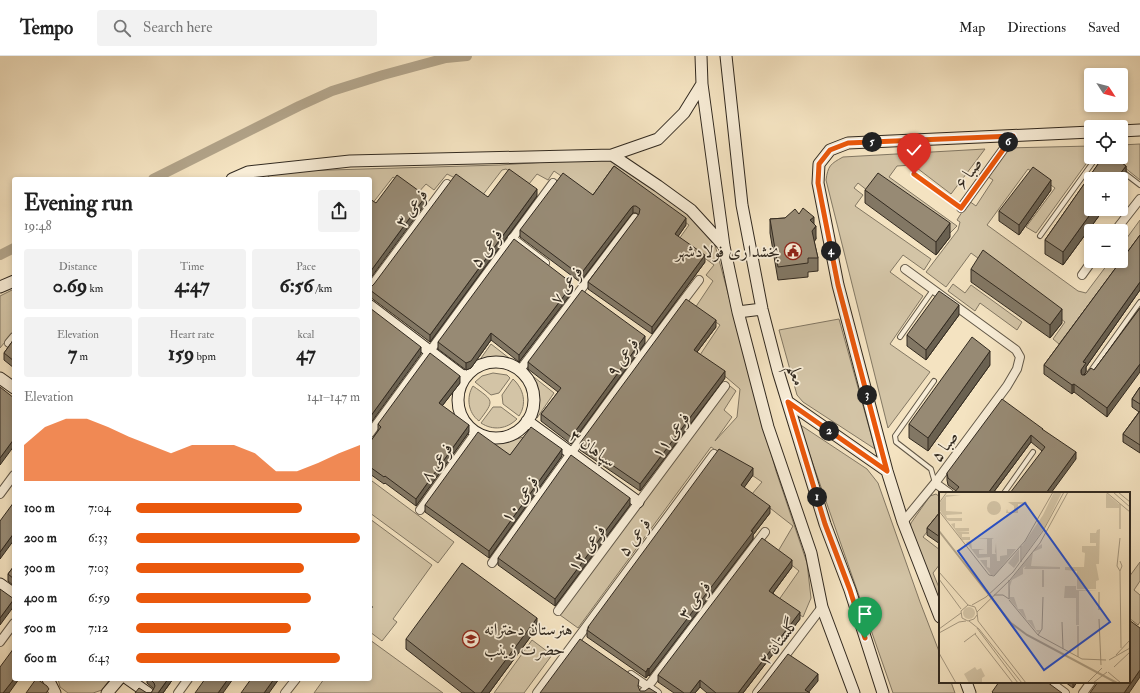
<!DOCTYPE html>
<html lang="en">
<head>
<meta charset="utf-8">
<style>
	body { margin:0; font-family:"IM FELL Double Pica",Amiri,serif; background:#f2f2f2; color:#222; height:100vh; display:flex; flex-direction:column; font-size:15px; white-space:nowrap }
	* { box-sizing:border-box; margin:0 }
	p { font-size:13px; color:#767676 }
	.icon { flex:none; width:22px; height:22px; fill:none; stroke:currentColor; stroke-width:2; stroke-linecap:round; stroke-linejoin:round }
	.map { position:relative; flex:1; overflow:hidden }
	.sheet { position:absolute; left:12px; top:121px; width:360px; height:504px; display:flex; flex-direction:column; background:#fff; border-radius:4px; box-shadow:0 2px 6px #0003 }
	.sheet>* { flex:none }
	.needle { width:26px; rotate:126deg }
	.tools { position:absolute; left:1084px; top:12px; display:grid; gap:8px }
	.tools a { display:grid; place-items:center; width:44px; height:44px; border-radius:4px; background:#fff; box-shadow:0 2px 6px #0003; font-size:20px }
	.pin { position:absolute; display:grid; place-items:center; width:34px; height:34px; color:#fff; margin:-41px -17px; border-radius:50% 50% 50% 0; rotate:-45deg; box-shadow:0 0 4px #0007 }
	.pin .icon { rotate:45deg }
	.km { position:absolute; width:20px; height:20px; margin:-10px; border-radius:50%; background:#222; color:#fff; font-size:11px; line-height:20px; text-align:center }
	.round { display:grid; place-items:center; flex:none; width:42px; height:42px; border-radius:4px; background:#f2f2f2 }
	.summary { display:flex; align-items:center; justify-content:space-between; height:68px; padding:0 12px }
	h1 { font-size:22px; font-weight:700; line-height:30px }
	.figures { display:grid; grid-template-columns:repeat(3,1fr); gap:6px; height:68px; padding:4px 12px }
	.figures div { display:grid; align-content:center; border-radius:4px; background:#f2f2f2; text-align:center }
	.figures b { font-size:20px; font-weight:700 }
	.figures small { font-size:11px; font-weight:400 }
	.figures p { font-size:11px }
	.chart { height:112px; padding:8px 12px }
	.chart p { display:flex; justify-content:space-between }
	.chart svg { width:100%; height:72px; margin-top:4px; fill:#ea580c; opacity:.7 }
	ul { padding:0 12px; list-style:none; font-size:13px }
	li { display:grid; grid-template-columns:64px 48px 1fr; align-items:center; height:30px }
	li i { height:10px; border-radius:5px; background:#ea580c }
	header { display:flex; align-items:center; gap:24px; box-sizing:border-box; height:56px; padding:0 20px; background:#fff; border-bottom:1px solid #e0e0e0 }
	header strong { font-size:19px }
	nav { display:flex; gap:22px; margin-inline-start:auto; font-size:14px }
	.search { width:280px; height:36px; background:#f2f2f2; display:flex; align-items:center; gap:10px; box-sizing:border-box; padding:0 14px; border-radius:4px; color:#767676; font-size:15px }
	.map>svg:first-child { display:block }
	.green { fill:#d3c4a6; stroke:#827763 }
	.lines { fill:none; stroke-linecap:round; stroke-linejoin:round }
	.canal { stroke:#b2a48a; stroke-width:10 }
	.lane-casing { stroke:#625848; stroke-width:6 }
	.street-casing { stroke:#625848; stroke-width:10 }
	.secondary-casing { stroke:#322a20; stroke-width:13 }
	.lane { stroke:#f8edd7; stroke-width:4 }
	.street { stroke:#f8edd7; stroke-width:8 }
	.secondary { stroke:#f8edd7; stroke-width:11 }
	.wall { fill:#827764; stroke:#322a20 }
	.shaded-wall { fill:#6a6151; stroke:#322a20 }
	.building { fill:#978a74; stroke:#322a20 }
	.route-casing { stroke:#fff; stroke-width:8 }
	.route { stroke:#ea580c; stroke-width:5 }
	.labels { text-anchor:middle; stroke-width:3.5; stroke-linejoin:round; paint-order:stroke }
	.street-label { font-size:17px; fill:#322a20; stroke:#f8edd7 }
	.poi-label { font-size:17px; fill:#322a20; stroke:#f8edd7; text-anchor:end }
	.inset-river { fill:none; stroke:#b2a48a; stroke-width:2 }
	.inset-road { fill:none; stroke:#a69981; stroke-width:1 }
	.view { fill:#1d4ed8; fill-opacity:0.15; stroke:#1d4ed8; stroke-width:2 }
	.inset-edge { fill:none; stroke:#322a20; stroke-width:2 }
</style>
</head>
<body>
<header>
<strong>Tempo</strong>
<div class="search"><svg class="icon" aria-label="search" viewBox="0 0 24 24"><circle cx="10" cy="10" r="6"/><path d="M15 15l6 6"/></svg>Search here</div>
<nav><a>Map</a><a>Directions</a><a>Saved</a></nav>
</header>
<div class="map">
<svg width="1140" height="637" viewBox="0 0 1140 637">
	<rect width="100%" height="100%" fill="#f4e3c1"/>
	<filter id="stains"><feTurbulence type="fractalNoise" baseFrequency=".005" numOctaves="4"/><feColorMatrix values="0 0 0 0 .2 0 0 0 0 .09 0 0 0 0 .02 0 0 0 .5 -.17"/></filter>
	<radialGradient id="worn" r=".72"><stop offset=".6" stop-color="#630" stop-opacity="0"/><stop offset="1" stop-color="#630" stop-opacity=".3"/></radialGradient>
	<path class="green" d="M1140 88V124L1124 111 1104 101H1121V89Z
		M1091 90V101L1036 177 1026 171 1055 132 1028 113 987 169 1078 235 1086 237 1110 205H1121V190L1140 164V181L1059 288 1053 283 1065 266 971 197 946 231 926 216 958 174 960 166 957 164 969 145 976 150 993 124 987 120 1006 92Z
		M985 93 951 138 913 109 897 110 889 121 957 170 949 178 868 135 858 127 854 132 863 139 855 150 931 203 924 214 903 199 890 216 923 240 890 288 930 316 888 372 826 124C828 110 830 108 843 101Z
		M611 102 691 161 715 189 776 415 807 507 811 542 803 561 778 545 799 515 777 497 793 470 752 438 762 426 711 391 578 572 560 559 730 330 736 335 724 354 732 361 715 385 737 361 740 333 700 299 720 269 695 252 713 225 706 219 714 209 679 183 689 169 614 114 593 142 554 115 548 124 537 118 529 128 518 122 506 113 502 114 482 140 457 123 447 118 434 134 426 128 417 138 393 121 372 148 370 147V123H265L272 118 296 115 500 109Z
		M953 228 965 237 971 229 1022 266 1017 274 980 247 975 255 948 235Z
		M14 233V275L0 292V240Z
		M839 263 875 393 803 346 797 339 779 274Z
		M491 288 509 302H495L479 305Z
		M493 317 507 319 510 322 499 337 491 339 475 326 482 320Z
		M530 318 554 337 537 362C537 346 535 333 530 318Z
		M513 323C524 333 527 348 519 360L503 348 502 339Z
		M473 330C494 345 495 344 479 365 468 357 466 341 473 330Z
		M493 351H501L517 363C507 373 493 375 481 367Z
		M799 368 867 413 878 427 920 546 940 598V626H951L955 637H893Z
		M524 381 508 402 485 386H503Z
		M372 425 454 486 438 507 370 457V443L372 441 370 439V428Z
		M936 438 940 441V459L923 481 940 494V508L933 517 940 534V553L910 471 911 467 930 440Z
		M370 463 432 509 393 563 397 566 382 585 370 576V554L373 551 370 548Z
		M1140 506V525L1134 534 1140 539V566L1138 569 1129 562V521Z
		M370 584 443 637H314L324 623H370Z
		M532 584 552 599 524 637H494Z
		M58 623H110L102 634 93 637H68L60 631Z"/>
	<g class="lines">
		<path class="canal" d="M153 123 299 50 332 35 383 19 446 2 467 0
			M0 199 14 192"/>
		<g class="lane-casing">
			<path id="lane" d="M1123 116 1140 129
				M914 118 961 152
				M1040 180 1096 102 1106 105
				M900 281 933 234
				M1090 316 1140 246
				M934 325 895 380 896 386 931 413 935 427
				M1004 437 1033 396"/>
		</g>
		<g class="street-casing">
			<path id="street" d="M961 152 1013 80
				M1115 175 1140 143
				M512 182 545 207
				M1082 219 1092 205
				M370 232 447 128
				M9 287 14 281
				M520 314 635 162
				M370 377 553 127
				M935 427 949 437
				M0 438 14 419
				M420 454 476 376
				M903 466 935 427 1007 330 1017 313 1020 301 1016 294 905 213
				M492 507C560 412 628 317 699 224
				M558 555 725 330
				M0 586 14 567
				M631 619 657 637
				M1050 626 1065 637
				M178 637 188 623
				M285 637 296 623
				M537 637 714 398
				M643 637 765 476
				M757 637 822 551
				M1083 637 1091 626"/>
		</g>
		<g class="secondary-casing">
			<path id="secondary" d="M701 0 702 28 724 190 738 256 768 371 811 497 822 551 854 637
				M726 0 742 149 762 253 778 315 825 468 850 534 883 637
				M1121 75 1140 74
				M612 99 658 130 691 154 724 190
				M232 123 248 116 350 105 612 99 658 83 684 57 702 28
				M0 231 14 225
				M370 250 465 322
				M738 256 762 253
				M458 344a38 38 0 1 1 76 0a38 38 0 1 1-76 0Z
				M0 322 14 332
				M788 346 887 415
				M527 365 638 446
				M0 528 14 538
				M940 561 903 466 887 415 838 229 818 127 819 108 830 94 848 87 1091 76
				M48 623 55 637
				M128 623 148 637
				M966 626 970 637
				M107 637 119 623"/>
		</g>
		<use href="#lane" class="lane"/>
		<use href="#street" class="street"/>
		<use href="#secondary" class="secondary"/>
	</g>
	<path class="wall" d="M1103 101H1114L1126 110V123L1121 130V123H1091V153H1104L1063 209 1045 198V184Z
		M614 110 686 169 678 180 705 206 652 278 588 233V226L639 159 636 157H633L631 159 580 226 520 181V174L593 139Z
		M865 134 950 181 936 199 865 147Z
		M1051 134 1019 179 999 165V155Z
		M537 140 430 286 370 241V230H372L488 141Z
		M785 162 814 168 816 183 814 185 818 202V215L808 216V221L778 224 770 177V163Z
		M1140 179V234L1086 311V316L1084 319H1085L1094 314 1140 252 1107 361 1074 336 1072 338 1044 318V309Z
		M971 213 1062 267 1050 282 971 226Z
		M573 235 519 306 491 284 471 312 466 314 438 293V286Z
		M959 259 926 304 907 290V279Z
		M716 271 697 296 725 322 640 435 580 394V387Z
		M14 283V312L4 304V297Z
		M645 287 571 388 541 365V358L558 336 528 313V306Z
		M990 309 928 395 909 382V368Z
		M460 327 442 350 469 376 416 450 385 427 384 428 370 418V386L378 375V368Z
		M1140 331V397L1123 386V378L1139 356 1132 351V343Z
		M1043 374 1076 403 1042 395 1031 386 993 437H954L956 435 948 429 947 424V417Z
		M510 399 562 400 489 502 425 456V449Z
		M753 419 744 431 770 457 753 479V483L649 620 648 619 646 622 587 581V574L588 573V571Z
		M630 449 555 550 498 509V502Z
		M940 456V488L927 479V472Z
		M14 510V530L8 525V518Z
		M792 511 773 537 800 563 743 637H707L700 631 695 637H674L658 626V619Z
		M537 572 489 637H462L406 593V583Z
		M147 623H173L163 637H147H151L154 633 147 627Z
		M1065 626H1077L1073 632Z"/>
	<path class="shaded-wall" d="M1126 110V123L1121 130V123H1116Z
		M1051 124V134L1019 179V169Z
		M537 133V140L430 286V279Z
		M426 140V147L370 223V216Z
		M633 150V157L631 159 580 226V219L631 152Z
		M1094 153H1104L1063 209V196Z
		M814 161V173L816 170V183L812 189 810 164Z
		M686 162V169L675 185V178Z
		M950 167V181L936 199V186Z
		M705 199V206L652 278V271Z
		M1140 226V234L1086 311V316L1081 322V314L1083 306Z
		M573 228V235L519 306V299Z
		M959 249V259L926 304V294Z
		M1062 253V267L1050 282V269Z
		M716 264V271L694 300V294Z
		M491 277V284L471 312 466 314V307Z
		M645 280V287L571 388V381Z
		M421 291V298L370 368V361Z
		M990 295V309L928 395V382Z
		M1140 308V316L1107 361V352Z
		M725 315V322L640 435V428Z
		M460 320V327L439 354V347Z
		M1074 328V336L1072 338V329Z
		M469 369V376L416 450V443Z
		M1031 379V386L993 437H988Z
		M14 383V390L0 409V402Z
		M562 393V400L489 502V495Z
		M1076 396V403L1051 437H1046Z
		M753 412V419L741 436V429Z
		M630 442V449L555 550V543Z
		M770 450V457L753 479V483L649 620V613Z
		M14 477V484L0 503V496Z
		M792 504V511L769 542V535Z
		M14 543V550L0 569V562Z
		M800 556V563L743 637H738Z
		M537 562V572L489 637H481Z
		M648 612V619L646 622V616Z
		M1140 614V621L1129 637H1124Z
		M818 618V625L808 637 805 634Z
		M14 623H19L9 637H3Z
		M168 623H173L163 637H158Z
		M228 623H233L223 637H218Z
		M274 623H279L269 637H264Z
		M700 624V631L695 637H690Z
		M1073 626H1077L1073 632Z"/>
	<path class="building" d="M1103 101H1114L1126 110 1116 123H1091V153H1094L1063 196 1045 184Z
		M614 110 686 162 675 178 705 199 652 271 588 226 639 158 640 153 636 150H633L631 152 580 219 520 174 563 117 593 139Z
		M1033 111 1051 124 1019 169 999 155Z
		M509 113 537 133 430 279 370 234V230H372L374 228 456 118 488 141Z
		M878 117 950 167 936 186 865 134Z
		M397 119 426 140 370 216V143L376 147Z
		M803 152 814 161 810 164 816 170 812 175 818 202H808V207L778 211 770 163 785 162 795 153 799 158Z
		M1140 179V226L1083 306 1086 307 1081 314V317L1082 319H1085L1091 312 1094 314 1140 252V308L1107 352 1074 328 1072 329 1044 309Z
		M514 183 573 228 519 299 491 277 471 305 466 307 438 286Z
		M983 194 1062 253 1050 269 971 213Z
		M582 234 645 280 571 381 541 358 561 332 528 306Z
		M939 235 959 249 926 294 907 279Z
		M686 243 716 264 694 294 725 315 640 428 580 387Z
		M370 252 421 291 370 361Z
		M972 281 990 295 928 382 909 368Z
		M14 283V305L4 297Z
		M430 297 460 320 439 347 469 369 416 443 385 420 384 421 370 411V386L381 371 378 368Z
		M0 331 14 342V383L0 402Z
		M1140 331V348L1132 343Z
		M1002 343 1043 373H1042L1076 396 1046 437H1010L1045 391 1031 379 988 437H954L959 431 948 422 947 417Z
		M1140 355V389L1123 378Z
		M531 371 562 393 489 495 425 449 478 376 510 399Z
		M719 393 753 412 741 429 770 450 751 475 753 476 649 613 648 612 646 616 587 574 589 571H588Z
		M571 399 630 442 555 543 498 502Z
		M14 446V477L0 496V465Z
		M940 456V481L927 472Z
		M762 482 792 504 769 535 800 556 738 637H716L700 624 690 637H684L658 619Z
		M462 507 537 562 481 637H475L406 583Z
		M14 510V523L8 518Z
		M0 533 14 543 0 562Z
		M1129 564 1140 572V614L1124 637H1090L1098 626H1129V585L1130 583 1129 582Z
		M580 583 639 624 638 630 640 635H645L649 632 657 637H540Z
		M14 592V623L3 637H0V611Z
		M788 598 818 618 805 634 810 637H757L761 633Z
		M36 623H37L47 630 49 633 46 637H26Z
		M150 623H168L158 637H135L139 632 147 637H151L153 634 155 630 154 627Z
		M205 623H228L218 637H195Z
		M251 623H274L264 637H241Z
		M999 626H1047L1062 637H993L992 636Z"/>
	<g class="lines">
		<g class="route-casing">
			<path id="route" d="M865 582 850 534 825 468 788 346 887 415 838 229 818 127 819 108 830 94 848 87 1013 80 961 152 914 118"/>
		</g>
		<use href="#route" class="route"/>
	</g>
	<defs>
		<g id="civic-ring" transform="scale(0.9)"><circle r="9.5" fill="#f8edd7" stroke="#8f2418" stroke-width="1.5"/><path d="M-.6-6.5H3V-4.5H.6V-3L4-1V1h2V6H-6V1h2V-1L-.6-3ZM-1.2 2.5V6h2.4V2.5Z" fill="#8f2418"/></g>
		<g id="school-ring" transform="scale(0.9)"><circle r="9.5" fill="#f8edd7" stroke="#8f2418" stroke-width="1.5"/><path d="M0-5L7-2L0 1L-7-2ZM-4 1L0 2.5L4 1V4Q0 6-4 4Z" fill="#8f2418"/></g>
	</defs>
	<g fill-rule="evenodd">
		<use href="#civic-ring" x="793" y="195"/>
		<use href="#school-ring" x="471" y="583"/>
	</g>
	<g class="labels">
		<g class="street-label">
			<text transform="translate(968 117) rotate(-54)" y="6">صبا ۶</text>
			<text transform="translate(411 152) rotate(-53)" y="6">فرعی ۳</text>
			<text transform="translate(486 192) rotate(-54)" y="6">فرعی ۵</text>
			<text transform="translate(566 229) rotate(-53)" y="6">فرعی ۷</text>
			<text transform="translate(622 301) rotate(-54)" y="6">فرعی ۹</text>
			<text transform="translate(797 319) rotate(73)" y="6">معلم</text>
			<text transform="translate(670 379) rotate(-53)" y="6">فرعی ۱۱</text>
			<text transform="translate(944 390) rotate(-53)" y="6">صبا ۵</text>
			<text transform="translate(593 392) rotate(36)" y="6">سپاهان ۳</text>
			<text transform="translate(436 406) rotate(-54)" y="6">فرعی ۸</text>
			<text transform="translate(519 443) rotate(-54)" y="6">فرعی ۱۰</text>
			<text transform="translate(634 481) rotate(-53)" y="6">فرعی ۵</text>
			<text transform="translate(586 492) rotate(-54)" y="6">فرعی ۱۲</text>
			<text transform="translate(694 544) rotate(-53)" y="6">فرعی ۳</text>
			<text transform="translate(778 585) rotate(-53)" y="6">گلستان ۲</text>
		</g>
		<g class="poi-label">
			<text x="780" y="201">بخشداری فولادشهر</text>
			<text x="484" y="579" text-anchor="start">هنرستان دخترانه<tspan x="484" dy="20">حضرت زینب</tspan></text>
		</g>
	</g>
	<g transform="translate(939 436)">
		<rect width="191" height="191" fill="#f4e3c1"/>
		<path d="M115 0H123L106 35 83 67V54L104 23ZM167 1 180 12V16H167ZM7 3H22L7 5V19L23 20V22L7 23 8 26H23V29H10L7 27 0 17V12ZM48 16a7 7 0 1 1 14 0a7 7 0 1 1-14 0ZM69 10H88V12H79V21H67L68 17 69 20H75V14ZM16 31V36H30V39H18L30 40V42H23V45H31V48H23L12 32ZM161 37 160 72H157L160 88 157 89V97H138V79L126 78V75H145L146 61 143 60V54H157V51H151V41H157L158 38ZM36 46H55L53 47V62H57L56 60 57 51 58 69H61V64L68 63V57H77L56 83H52L41 68H48V75L51 76V65L39 66 27 50 32 49 33 57H46L40 58V62H48V47ZM103 52V56L94 60 92 74 121 75V77H85L87 74 84 76V82L73 88 71 94V105H75L79 117H84L88 128H93L97 138H102L99 141 70 107V99L71 89 97 56ZM80 57V69L75 76 69 71ZM126 94H137V98H160L140 99V133H137V106H125ZM24 121a6 6 0 1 1 12 0a6 6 0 1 1-12 0ZM36 175 38 178 42 176 46 184 43 186V191H30L25 182Z" fill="#d3c4a6"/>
		<path class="inset-river" d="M0 39 72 131 88 143 178 191"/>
		<path class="inset-road" d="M167 0 191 20M174 0 191 15M179 0 191 10M0 11 8 0M0 19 50 83 55 84 86 49 114 0M181 37V12M82 54V70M181 69 183 74 181 79 178 74 181 46M104 78V95M181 79 182 156M0 80 29 113M0 87 22 117M55 103H64L70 107M70 107V88M70 108 99 143 143 167 167 168M33 113 47 105 74 80 104 39 125 0M160 118V100M38 120 71 88 101 51 129 0M38 123 35 127 29 129 23 126 22 119 29 113 36 115 38 120 39 129 87 191M160 127 162 173M30 129 40 137 83 191M123 130 124 157M139 134V165M38 136 79 191M0 137 22 121M0 141 20 130 27 129M36 142 74 191M99 143 103 137 104 105M25 150 37 141M0 161 17 191M177 163 191 148M170 168 191 156M175 175 191 160M169 180 182 191M148 191 163 176M154 191 168 180"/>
		<path class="view" d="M86 11 171 130 105 178 19 59Z"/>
		<rect width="191" height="191" class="inset-edge"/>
	</g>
	<rect width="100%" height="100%" filter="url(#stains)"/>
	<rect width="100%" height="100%" fill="url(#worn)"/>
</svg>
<div class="tools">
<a><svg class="needle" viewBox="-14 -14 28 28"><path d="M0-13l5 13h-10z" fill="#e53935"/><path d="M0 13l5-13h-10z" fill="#767676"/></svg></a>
<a><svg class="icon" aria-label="locate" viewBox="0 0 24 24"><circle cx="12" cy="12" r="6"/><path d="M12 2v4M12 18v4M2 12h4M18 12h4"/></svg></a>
<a>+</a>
<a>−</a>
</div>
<div class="pin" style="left:865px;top:582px;background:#1e9e55"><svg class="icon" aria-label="arrive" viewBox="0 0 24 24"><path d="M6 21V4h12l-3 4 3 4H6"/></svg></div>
<div class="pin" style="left:914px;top:118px;background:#d93025"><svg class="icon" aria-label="check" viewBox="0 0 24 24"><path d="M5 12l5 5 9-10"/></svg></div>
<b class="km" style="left:817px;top:441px">1</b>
<b class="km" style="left:829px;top:375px">2</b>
<b class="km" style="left:867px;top:339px">3</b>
<b class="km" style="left:831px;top:195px">4</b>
<b class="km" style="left:872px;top:86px">5</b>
<b class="km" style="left:1008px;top:86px">6</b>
<section class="sheet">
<div class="summary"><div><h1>Evening run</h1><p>19:48</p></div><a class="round"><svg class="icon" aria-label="share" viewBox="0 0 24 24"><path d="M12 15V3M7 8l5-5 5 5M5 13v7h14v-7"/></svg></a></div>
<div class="figures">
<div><p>Distance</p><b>0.69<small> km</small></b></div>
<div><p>Time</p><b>4:47</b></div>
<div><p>Pace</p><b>6:56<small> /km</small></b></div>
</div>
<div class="figures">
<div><p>Elevation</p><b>7<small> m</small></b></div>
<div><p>Heart rate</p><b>159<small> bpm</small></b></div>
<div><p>kcal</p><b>47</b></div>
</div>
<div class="chart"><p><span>Elevation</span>141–147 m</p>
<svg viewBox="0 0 160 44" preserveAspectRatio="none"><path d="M0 44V22L10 11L20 6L30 6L40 11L50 17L60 22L70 27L80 22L90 22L100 22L110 27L120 38L130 38L140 33L150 27L160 22V44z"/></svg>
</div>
<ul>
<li><b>100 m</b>7:04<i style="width:74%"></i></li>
<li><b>200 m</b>6:33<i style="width:100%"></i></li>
<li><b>300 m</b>7:03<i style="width:75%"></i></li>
<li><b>400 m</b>6:59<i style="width:78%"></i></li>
<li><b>500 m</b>7:12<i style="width:69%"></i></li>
<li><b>600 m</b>6:43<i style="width:91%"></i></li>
</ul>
</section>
</div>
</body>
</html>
